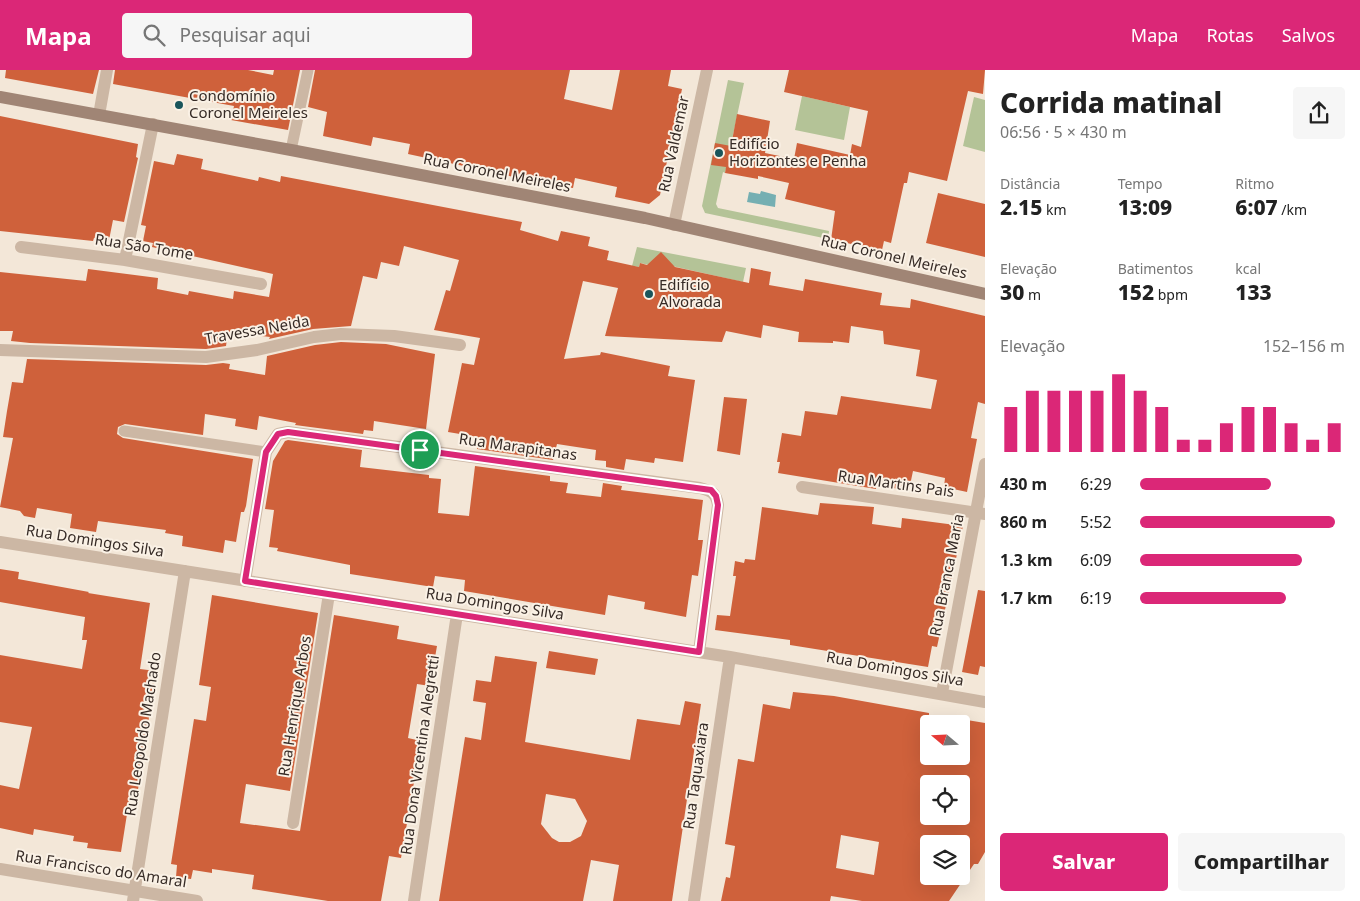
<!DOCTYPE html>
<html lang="pt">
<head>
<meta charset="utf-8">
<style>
	body { margin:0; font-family:"Noto Sans",sans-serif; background:#f6f6f6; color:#222; height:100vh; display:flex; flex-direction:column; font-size:19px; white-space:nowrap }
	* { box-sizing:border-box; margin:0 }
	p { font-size:16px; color:#767676 }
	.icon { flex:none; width:28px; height:28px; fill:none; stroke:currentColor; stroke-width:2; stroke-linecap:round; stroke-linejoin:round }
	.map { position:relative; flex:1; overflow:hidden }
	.side { display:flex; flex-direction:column; background:#fff; width:375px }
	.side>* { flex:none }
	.needle { width:32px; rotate:289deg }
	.fabs { position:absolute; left:920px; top:645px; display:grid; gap:10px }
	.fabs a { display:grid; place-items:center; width:50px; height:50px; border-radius:5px; background:#fff; box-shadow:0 5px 20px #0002; font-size:25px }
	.pin { position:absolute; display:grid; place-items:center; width:42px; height:42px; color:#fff; margin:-21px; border:2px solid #fff; border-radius:50%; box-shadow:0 1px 5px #0007 }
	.round { display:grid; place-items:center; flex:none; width:52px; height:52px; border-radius:5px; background:#f6f6f6 }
	.head { display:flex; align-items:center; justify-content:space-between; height:85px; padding:0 15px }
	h1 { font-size:28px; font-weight:800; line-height:38px }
	.stats { display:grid; grid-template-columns:repeat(3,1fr); gap:8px; height:85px; padding:5px 15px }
	.stats div { display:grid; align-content:center }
	.stats b { font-size:21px; font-weight:800 }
	.stats small { font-size:14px; font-weight:400 }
	.stats p { font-size:14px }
	.chart { height:140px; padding:10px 15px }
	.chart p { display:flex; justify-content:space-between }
	.chart svg { width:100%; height:90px; margin-top:5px; stroke:#db2777; stroke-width:6 }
	.button { display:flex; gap:10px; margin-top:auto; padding:10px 15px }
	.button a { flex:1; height:58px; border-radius:5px; background:#db2777; color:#fff; font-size:20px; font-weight:800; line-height:58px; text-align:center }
	.button a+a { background:#f6f6f6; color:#222 }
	ul { padding:0 15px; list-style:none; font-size:16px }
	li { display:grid; grid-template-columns:80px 60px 1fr; align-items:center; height:38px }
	li i { height:12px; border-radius:6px; background:#db2777 }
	header { display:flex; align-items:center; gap:30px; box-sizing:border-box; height:70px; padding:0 25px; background:#db2777; color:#fff }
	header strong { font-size:24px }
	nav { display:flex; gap:28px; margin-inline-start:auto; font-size:18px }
	.search { width:350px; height:45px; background:#f6f6f6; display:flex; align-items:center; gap:12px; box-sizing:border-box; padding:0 18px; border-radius:5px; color:#767676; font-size:19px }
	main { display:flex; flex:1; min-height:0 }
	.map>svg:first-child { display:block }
	.green { fill:#b4c397 }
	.water { fill:#75afb2 }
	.building { fill:#cf613b; fill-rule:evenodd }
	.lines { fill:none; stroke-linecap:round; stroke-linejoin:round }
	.lane { stroke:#ccb7a4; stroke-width:11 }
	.street { stroke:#ccb7a4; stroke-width:12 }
	.secondary { stroke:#a08575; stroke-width:12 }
	.route-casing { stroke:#fff; stroke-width:10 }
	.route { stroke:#db2777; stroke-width:6 }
	.poi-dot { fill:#19555b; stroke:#faf1e5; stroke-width:2 }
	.labels { text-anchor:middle; stroke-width:4; stroke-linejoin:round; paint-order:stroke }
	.poi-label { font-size:15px; fill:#362b26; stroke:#faf1e5; text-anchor:start }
	.street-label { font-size:15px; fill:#362b26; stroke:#faf1e5 }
</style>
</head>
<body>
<header>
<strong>Mapa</strong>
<div class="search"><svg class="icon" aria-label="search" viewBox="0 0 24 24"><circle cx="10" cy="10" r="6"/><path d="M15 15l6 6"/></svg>Pesquisar aqui</div>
<nav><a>Mapa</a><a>Rotas</a><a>Salvos</a></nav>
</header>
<main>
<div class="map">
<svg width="985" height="831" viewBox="0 0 985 831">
	<rect width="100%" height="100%" fill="#f3e7d8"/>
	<path class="green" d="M728 10 744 13 725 103 723 102 716 134 718 138 829 161 828 169 705 143 702 136Z
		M802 26 850 37 844 70 795 60Z
		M974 27 985 30V82L963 76Z
		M637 177 746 198 743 212 672 196 667 199 640 193 639 197 632 196Z"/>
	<path class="water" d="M761 121 776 125 775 137 747 132 749 122 760 124Z"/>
	<path class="building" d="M6 0H99L93 24 5 8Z
		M115 0H248L273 5 274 0H300L288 60 231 50 234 36 113 14Z
		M315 0H570L564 29 612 40 620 0H671L668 16 682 19 660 125 649 134 615 127 617 117 575 108 573 118 542 113 408 84 410 74 373 67 371 76 323 66 327 42 308 37Z
		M789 0H985L983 24 968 21 947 111 909 102 907 113H904L891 173 884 171 882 180 831 170 835 141 785 129 789 113 758 106V109L725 103 726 97 711 95 715 73 731 76 737 44 770 51 765 83 794 89 797 73 850 85 852 74 861 77 868 41 784 22Z
		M0 46 138 74 136 87 138 88 124 152 113 150 109 170 94 168 93 171 0 161Z
		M177 84 203 89 201 99 258 111 259 107 280 112 281 106 522 152 520 160 558 171 561 161 590 167 588 176 609 181 607 190 639 197 640 193 647 195 661 182 675 197 749 213 751 198 771 202 769 215 803 221 805 209 882 223 880 235 910 238 911 229 985 246V334L978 332 971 368 977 369 967 422 944 417 945 408 913 401 909 420 876 416V419L778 403 780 392H777L782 363 801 366 805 341 837 345 841 326 931 339 937 310 916 306 920 280 884 274 883 261 851 256 849 273 833 271V273L798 272 799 262 763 255 761 268 726 261 722 272 605 266 618 218 583 211 564 289 600 285 601 282 670 296 668 306 695 310 683 392 655 388 654 393 626 389 624 400 606 397V391L595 390 596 380 557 374 553 390 477 379 478 367 448 362 462 293 474 295 480 268 434 260 446 220 450 221 459 190 404 176 399 196 381 192 377 209 363 206 351 256 313 259 269 269 270 267 228 262 226 276 206 279 30 273 11 271 13 261H0V202L86 211 88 199 158 208 157 219 188 225 189 221 233 229 234 221 269 227 273 204 152 177 153 173 143 171 146 156 141 155 154 91 174 95Z
		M938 123 985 134V187L926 173Z
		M341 272 386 274 435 284 426 359 374 351 373 361 364 360 363 364 295 355 296 353 259 346 257 360 235 356 236 349 205 344 203 365 125 354 118 357 117 364 123 368 253 389 246 436 244 442H241L236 472 225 470 223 483 182 476 183 466 165 463 166 460 98 451 96 462 70 458 72 444 37 438 35 448 24 446 20 441 0 437 13 368 3 367 7 341 12 312 23 313 27 289 206 295 223 293 230 294 229 299 265 305 267 286 315 275Z
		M724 327 747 329 740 385 717 381Z
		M288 370 362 380 360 397 429 405V408L441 409 438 443 469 446 475 396 550 406V411L568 413 566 423 601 427 603 413 622 416 621 420 703 430 698 470H703L700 492 698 506 692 505 686 547 644 539 645 532 608 525 605 545 464 521 465 510 435 506 433 517 350 504V495L277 481 278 478 269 477 274 440 265 439 273 391 285 371Z
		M820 433 874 437 872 454 901 458 902 448 963 456 937 577 932 576 928 597 790 575V570L715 560 717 545 730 546 736 506H733L735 491 744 493 745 489 755 490 762 437 818 445Z
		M0 499 19 502 18 509 89 522 88 523 150 533 140 599 156 601 137 726 130 725 121 782 87 778 88 773 73 771 74 766 34 759 33 765 0 758V715L19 719 32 657 0 652V585L82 599 87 570H82L85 547 0 532Z
		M978 520 985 521V597L980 596 978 605 962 602Z
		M212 525 318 543 290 721 246 714 240 753 300 761 334 545 399 556 397 569 437 576 430 616 417 614 408 668 421 671 411 730 401 788 389 786 381 831H328L252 819 254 805 212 799V803L193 800 191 809 176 807 177 795 171 794 194 649 206 651 211 617 199 615Z
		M549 581 598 589 595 605 546 598Z
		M495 586 537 592 525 672 630 690 637 649 680 655 685 631 701 634 672 831H613L619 795 591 790 583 831H439L465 667 481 670 486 633 473 631 476 610 491 612ZM546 724 575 729 587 751 581 766 570 772H559L552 768 541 754Z
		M793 622 834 626 929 643V686H961V649L985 653V782L978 794H974L949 831H862L831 826 830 831H721L726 807 730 808 735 776 725 774 738 689 754 692 763 634 790 639ZM929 714H961V746H929ZM841 765 879 772 874 805 836 798ZM929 774H961V806H929Z"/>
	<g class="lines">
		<path class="lane" d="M291 80 308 0
			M124 361 266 382"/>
		<path class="street" d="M99 45 107 0
			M674 155 707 0
			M21 177 125 190 261 214
			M125 190 153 54
			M0 280 206 287 257 280 314 267 341 264 394 266 460 275
			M802 417 985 444
			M0 472 730 587 985 632
			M245 511 266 382 278 364 288 362 700 418C712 421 716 423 718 435L699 582
			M942 623 985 394
			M293 753 329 524
			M0 799 197 831
			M133 831 185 501
			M414 831 457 544
			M694 831 730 587"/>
		<path class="secondary" d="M0 27 291 80 645 148 985 224"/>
	</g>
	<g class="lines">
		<g class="route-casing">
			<path id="route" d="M288 362 711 420 716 426 718 435 699 582 245 511 266 382 278 364Z"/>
		</g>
		<use href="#route" class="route"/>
	</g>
	<g class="poi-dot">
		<circle cx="179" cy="35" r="5"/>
		<circle cx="719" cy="83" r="5"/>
		<circle cx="649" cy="224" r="5"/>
	</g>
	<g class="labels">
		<g class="poi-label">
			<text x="189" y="31">Condomínio<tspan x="189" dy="17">Coronel Meireles</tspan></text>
			<text x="729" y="79">Edifício<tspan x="729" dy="17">Horizontes e Penha</tspan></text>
			<text x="659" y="220">Edifício<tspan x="659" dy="17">Alvorada</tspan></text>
		</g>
		<g class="street-label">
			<text transform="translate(674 74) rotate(-78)" y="5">Rua Valdemar</text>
			<text transform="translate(497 103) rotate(11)" y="5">Rua Coronel Meireles</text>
			<text transform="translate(144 177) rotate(9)" y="5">Rua São Tome</text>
			<text transform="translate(894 187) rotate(13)" y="5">Rua Coronel Meireles</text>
			<text transform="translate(257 260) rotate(-10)" y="5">Travessa Neida</text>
			<text transform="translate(518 377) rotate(8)" y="5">Rua Marapitanas</text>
			<text transform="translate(896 414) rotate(8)" y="5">Rua Martins Pais</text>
			<text transform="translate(95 471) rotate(9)" y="5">Rua Domingos Silva</text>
			<text transform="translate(947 505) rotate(-79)" y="5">Rua Branca Maria</text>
			<text transform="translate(495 534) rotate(9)" y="5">Rua Domingos Silva</text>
			<text transform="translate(895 599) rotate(10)" y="5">Rua Domingos Silva</text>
			<text transform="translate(295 636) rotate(-81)" y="5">Rua Henrique Arbos</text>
			<text transform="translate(143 664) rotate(-81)" y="5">Rua Leopoldo Machado</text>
			<text transform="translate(420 685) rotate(-82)" y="5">Rua Dona Vicentina Alegretti</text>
			<text transform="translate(696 706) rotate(-82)" y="5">Rua Taquaxiara</text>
			<text transform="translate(101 799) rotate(9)" y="5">Rua Francisco do Amaral</text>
		</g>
	</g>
</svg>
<div class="fabs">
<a><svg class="needle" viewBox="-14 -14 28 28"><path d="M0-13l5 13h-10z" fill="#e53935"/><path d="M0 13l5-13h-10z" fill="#767676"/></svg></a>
<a><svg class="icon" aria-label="locate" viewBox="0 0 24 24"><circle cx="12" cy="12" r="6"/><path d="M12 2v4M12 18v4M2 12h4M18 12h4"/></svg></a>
<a><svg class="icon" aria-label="layers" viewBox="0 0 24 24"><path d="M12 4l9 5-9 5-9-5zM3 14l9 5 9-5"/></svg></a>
</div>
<div class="pin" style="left:420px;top:380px;background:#1e9e55"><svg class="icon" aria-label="arrive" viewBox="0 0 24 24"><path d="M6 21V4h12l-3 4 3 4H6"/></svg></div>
</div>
<section class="side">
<div class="head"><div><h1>Corrida matinal</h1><p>06:56 · 5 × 430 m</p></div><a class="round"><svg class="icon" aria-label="share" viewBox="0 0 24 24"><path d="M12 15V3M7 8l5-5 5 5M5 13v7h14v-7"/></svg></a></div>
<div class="stats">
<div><p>Distância</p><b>2.15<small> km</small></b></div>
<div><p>Tempo</p><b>13:09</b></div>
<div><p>Ritmo</p><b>6:07<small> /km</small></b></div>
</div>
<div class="stats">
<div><p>Elevação</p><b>30<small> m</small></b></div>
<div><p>Batimentos</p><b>152<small> bpm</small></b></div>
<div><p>kcal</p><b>133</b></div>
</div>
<div class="chart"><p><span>Elevação</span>152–156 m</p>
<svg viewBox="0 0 160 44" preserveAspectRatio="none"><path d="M5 44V22M15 44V14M25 44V14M35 44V14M45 44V14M55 44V6M65 44V14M75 44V22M85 44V38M95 44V38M105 44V30M115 44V22M125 44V22M135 44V30M145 44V38M155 44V30"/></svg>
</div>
<ul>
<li><b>430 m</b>6:29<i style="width:64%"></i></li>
<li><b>860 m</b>5:52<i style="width:95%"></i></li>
<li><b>1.3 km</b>6:09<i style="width:79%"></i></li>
<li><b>1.7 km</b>6:19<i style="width:71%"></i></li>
</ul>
<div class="button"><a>Salvar</a><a>Compartilhar</a></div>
</section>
</main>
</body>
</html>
